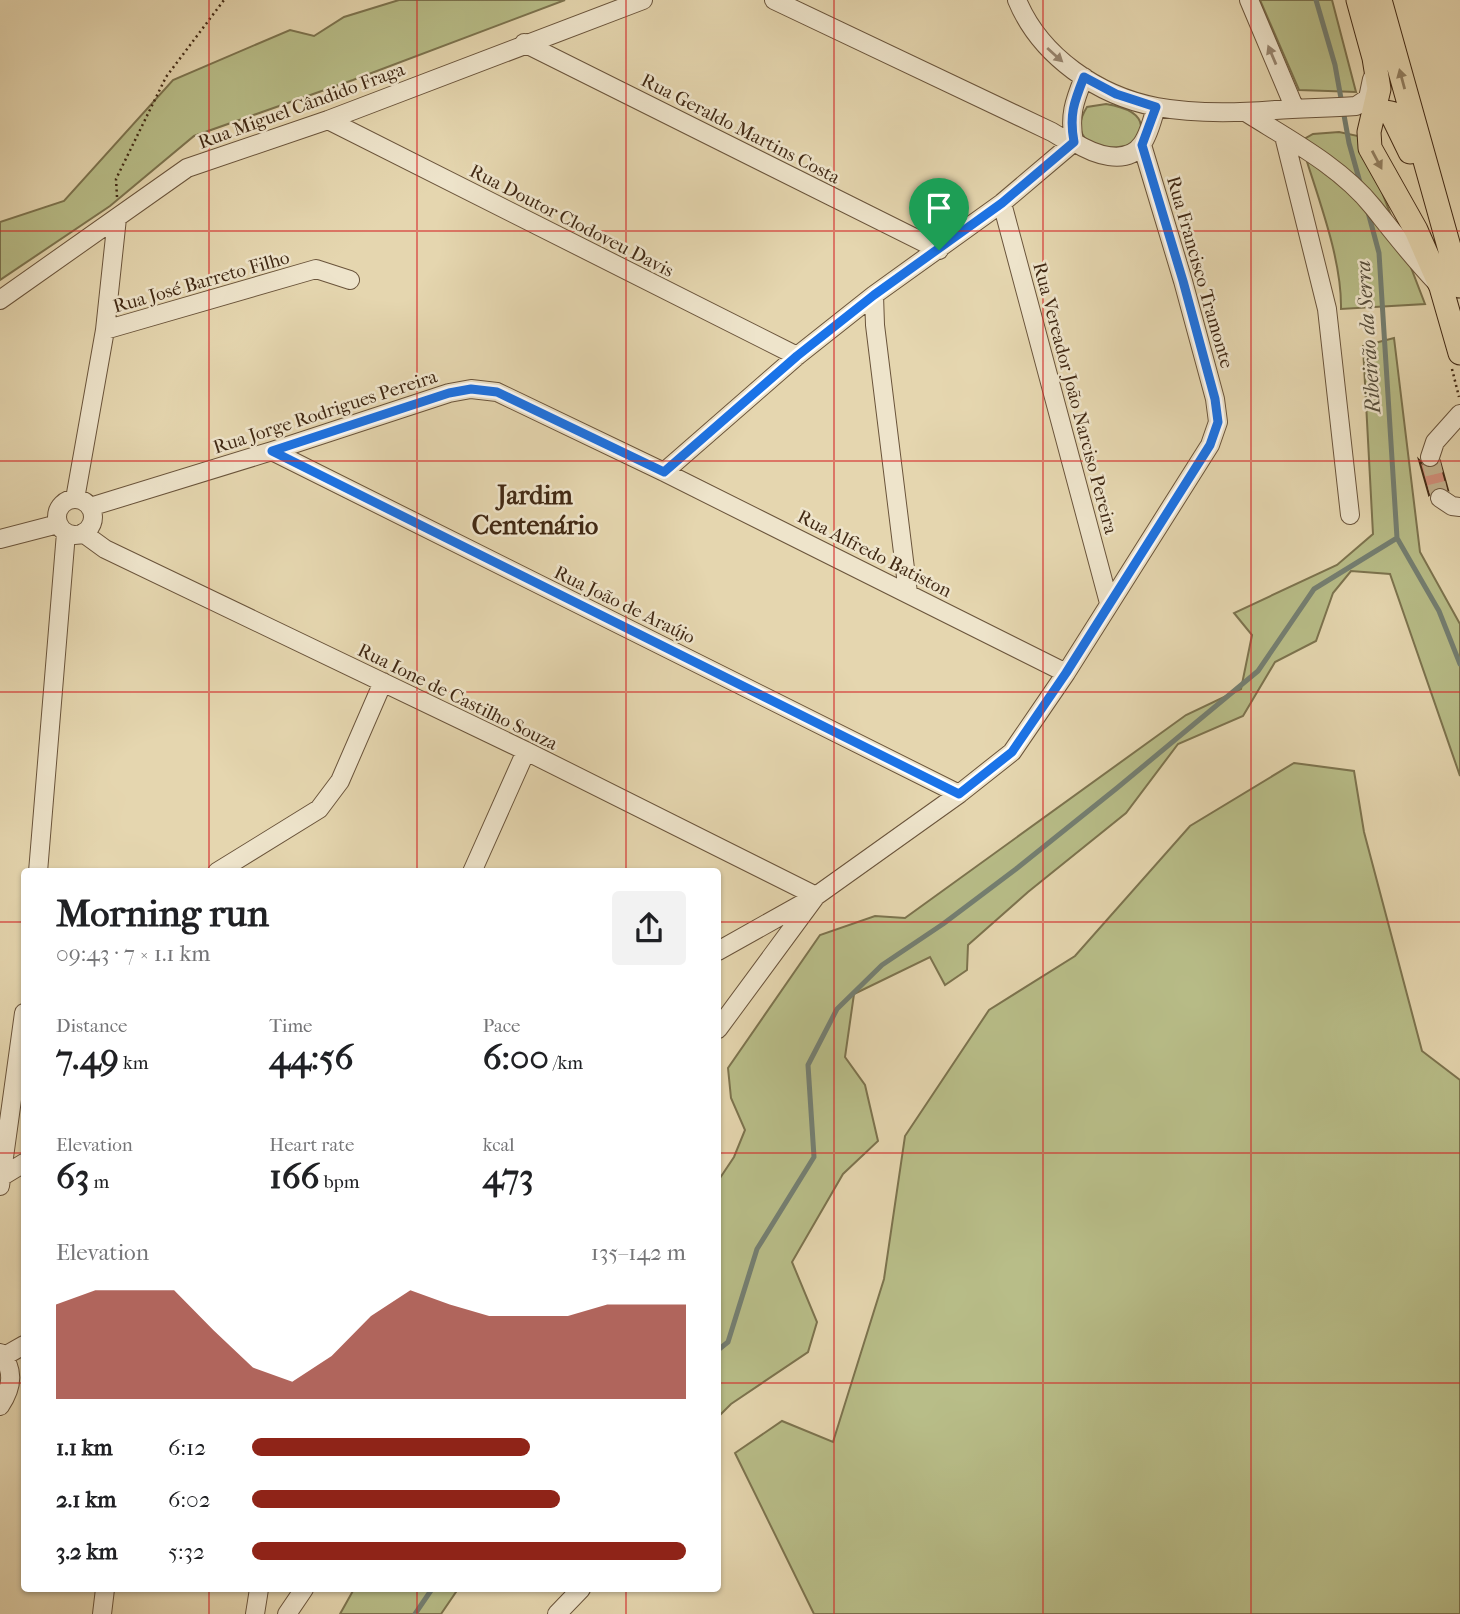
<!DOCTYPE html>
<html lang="en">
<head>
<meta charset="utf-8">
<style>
	body { margin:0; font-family:"IM FELL French Canon",serif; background:#f2f2f2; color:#202124; height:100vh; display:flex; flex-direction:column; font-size:26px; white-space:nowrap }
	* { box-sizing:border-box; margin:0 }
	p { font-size:23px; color:#757577 }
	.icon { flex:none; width:38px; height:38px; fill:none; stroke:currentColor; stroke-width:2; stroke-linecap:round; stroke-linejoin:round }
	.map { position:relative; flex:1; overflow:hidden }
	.sheet { position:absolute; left:21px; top:868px; width:700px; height:724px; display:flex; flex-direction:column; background:#fff; border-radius:7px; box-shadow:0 2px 5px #0004 }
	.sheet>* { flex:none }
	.pin { position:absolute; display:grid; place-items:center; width:60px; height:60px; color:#fff; margin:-72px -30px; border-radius:50% 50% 50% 0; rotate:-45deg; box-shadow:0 0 7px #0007 }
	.pin .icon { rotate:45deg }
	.round { display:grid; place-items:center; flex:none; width:74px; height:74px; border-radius:7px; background:#f2f2f2 }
	.head { display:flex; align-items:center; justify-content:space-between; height:119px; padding:0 35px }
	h1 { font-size:38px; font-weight:800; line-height:52px }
	.stats { display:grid; grid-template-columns:repeat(3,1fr); gap:10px; height:119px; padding:7px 35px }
	.stats div { display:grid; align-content:center }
	.stats b { font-size:35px; font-weight:800 }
	.stats small { font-size:19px; font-weight:400 }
	.stats p { font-size:19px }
	.chart { height:196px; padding:14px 35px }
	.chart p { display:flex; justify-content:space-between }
	.chart svg { width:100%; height:126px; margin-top:7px; fill:#8f2418; opacity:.7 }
	ul { padding:0 35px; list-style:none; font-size:23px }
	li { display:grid; grid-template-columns:112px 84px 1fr; align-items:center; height:52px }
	li i { height:18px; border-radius:9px; background:#8f2418 }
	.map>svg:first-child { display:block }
	.green { fill:#b8bd88; stroke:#7c734e; stroke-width:2 }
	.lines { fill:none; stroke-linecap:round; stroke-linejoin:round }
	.stream { stroke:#747f72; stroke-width:5 }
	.building { fill:#d38f7b; stroke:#412914; stroke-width:2 }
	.minor-tunnel { stroke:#c4b390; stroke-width:18; stroke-dasharray:18 9; stroke-linecap:butt }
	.minor-casing { stroke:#6a543b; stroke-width:20 }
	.major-casing { stroke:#412914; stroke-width:25 }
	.path { stroke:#412914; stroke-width:2.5; stroke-dasharray:2 3.5; stroke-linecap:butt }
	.minor { stroke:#eee4cb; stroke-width:18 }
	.major { stroke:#e5d6af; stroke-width:23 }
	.oneway { fill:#988670 }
	.oneway2 { fill:#938062 }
	.route-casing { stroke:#fff; stroke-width:14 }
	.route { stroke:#1a73e8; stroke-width:9 }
	.grid { fill:none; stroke:#d62828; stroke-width:2; stroke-opacity:0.55 }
	.labels { text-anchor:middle; stroke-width:5; stroke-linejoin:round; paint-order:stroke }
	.street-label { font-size:19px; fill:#412914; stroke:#eee4cb }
	.water-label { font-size:21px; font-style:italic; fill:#564d3b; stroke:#eee4cb }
	.district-label { font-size:26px; font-weight:bold; fill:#412914; stroke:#eee4cb }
</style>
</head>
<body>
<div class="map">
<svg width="1460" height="1614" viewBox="0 0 1460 1614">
	<rect width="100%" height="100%" fill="#e5d6af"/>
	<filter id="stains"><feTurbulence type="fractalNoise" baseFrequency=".00286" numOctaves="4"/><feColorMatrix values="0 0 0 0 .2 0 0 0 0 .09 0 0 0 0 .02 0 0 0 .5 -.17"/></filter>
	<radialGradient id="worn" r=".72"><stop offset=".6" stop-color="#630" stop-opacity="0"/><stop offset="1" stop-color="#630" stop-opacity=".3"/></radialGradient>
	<path class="green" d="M399 0H565L353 80 194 136 110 206 0 280V222L64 201 173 80 290 30 314 36 344 17Z
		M1260 0H1332L1356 92 1299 90Z
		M1106 104C1118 106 1140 111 1141 126 1141 131 1136 138 1134 143 1106 155 1064 143 1087 107Z
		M1339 132 1358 136 1380 187 1425 304 1341 309C1342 259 1318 198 1303 149L1306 138 1313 134Z
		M1394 338 1420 552 1460 624V776L1390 574 1351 571 1333 593 1316 641 1275 662 1243 716 1178 744 1126 813 1028 892 968 945 967 970 945 985 930 957 854 994 845 1057 865 1085 878 1141 843 1174 792 1262 817 1322 808 1352 731 1404 718 1417V1181L734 1157 745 1130 731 1098 728 1068 820 935 875 916 905 918 1186 715 1241 689 1252 635 1234 613 1337 565 1373 534 1363 346Z
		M1294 763 1354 771 1364 832 1422 1051 1460 1080V1614H814L735 1453 782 1421 833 1442 884 1279 905 1136 989 1010 1075 956 1190 826Z
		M354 1589H458L441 1614H340Z"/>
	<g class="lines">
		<path class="stream" d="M1316 0 1335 65 1349 143 1361 186
			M1368 212 1379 253 1397 538 1439 611 1460 664
			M718 1350 728 1342 757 1249 814 1157 808 1065 837 1009 882 965 943 924 1016 869 1117 788 1258 671 1314 589 1397 538
			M415 1614 432 1589"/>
	</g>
	<path class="building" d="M1419 460 1426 467 1432 468 1440 461 1448 490 1441 487 1436 488 1429 495Z"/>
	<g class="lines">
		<path class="minor-tunnel" d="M1430 457 1440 498"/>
		<g class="minor-casing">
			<path id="minor" d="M774 0 1052 132 1072 144
				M1017 0C1040 56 1098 96 1157 107 1195 114 1237 113 1275 110 1302 108 1329 108 1356 106L1368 98 1372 79
				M1249 0 1295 109
				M524 43 939 250
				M1084 77C1074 102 1069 116 1074 142 1093 154 1126 167 1142 144 1149 134 1153 118 1156 107
				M1247 113C1290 140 1341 167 1373 207 1393 232 1413 258 1436 282
				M328 120 797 356
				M1284 136 1327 309 1350 515
				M1002 203 1109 603
				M874 295 875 325 908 593
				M0 300 187 168 328 120 643 0
				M105 330 316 269 350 280
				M272 451 959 794
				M1430 457 1435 442 1460 414
				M664 472 797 356 874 295 1002 203 1074 142
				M1440 498 1452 506 1460 507
				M75 499 105 330 117 218
				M57 517a18 18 0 1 1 36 0a18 18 0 1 1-36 0Z
				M90 507 272 451 449 393 471 389 497 392 664 472 1066 673
				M83 533 105 549 526 751 816 896 718 1029
				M0 539 58 524
				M38 872 66 533
				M217 872 319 809 340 781 383 682
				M472 872 526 751
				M718 951 816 896 959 794 1012 752 1066 673 1210 445 1218 422 1215 399 1183 281 1142 145
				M1 1177 24 1163
				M0 1186 24 1013
				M0 1353C15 1370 12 1388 0 1406
				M3 1357 24 1345
				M102 1614 105 1589
				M255 1614 259 1589
				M287 1614 304 1589
				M557 1614 581 1589"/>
		</g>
		<g class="major-casing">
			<path id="major" d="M1358 0 1374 58 1379 89 1369 132 1370 148 1416 230 1441 287 1460 353
				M1380 0 1460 286
				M1375 110 1391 113 1410 152"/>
		</g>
		<path class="path" d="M117 197 116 179 166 77 224 0
			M1452 369 1459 397"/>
		<use href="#minor" class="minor"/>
		<use href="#major" class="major"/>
	</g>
	<defs><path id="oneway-solid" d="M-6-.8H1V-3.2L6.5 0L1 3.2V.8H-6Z" transform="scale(1.75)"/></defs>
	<g class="oneway">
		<use href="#oneway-solid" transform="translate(1055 55) rotate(42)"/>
		<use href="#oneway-solid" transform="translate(1272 55) rotate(-113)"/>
	</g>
	<g class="oneway2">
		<use href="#oneway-solid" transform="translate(1402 79) rotate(-105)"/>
		<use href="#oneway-solid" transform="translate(1377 160) rotate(62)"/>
	</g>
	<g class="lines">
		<g class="route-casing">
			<path id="route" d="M1084 77 1116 94 1156 107 1142 145 1183 281 1215 399 1218 422 1210 445 1066 673 1012 752 959 794 272 451 449 393 471 389 497 392 664 472 797 356 874 295 1002 203 1074 142C1069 115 1074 102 1084 77Z"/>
		</g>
		<use href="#route" class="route"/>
	</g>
	<path class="grid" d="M209 0V872M417 0V872M626 0V872M834 0V1614M1043 0V1614M1251 0V1614M0 231H1460M0 461H1460M0 692H1460M0 922H24M718 922H1460M0 1153H24M718 1153H1460M0 1383H24M718 1383H1460M209 1589V1614M417 1589V1614M626 1589V1614"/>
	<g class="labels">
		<g class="street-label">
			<text transform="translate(301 105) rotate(-20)" y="7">Rua Miguel Cândido Fraga</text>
			<text transform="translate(741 128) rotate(27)" y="7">Rua Geraldo Martins Costa</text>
			<text transform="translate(572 220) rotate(27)" y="7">Rua Doutor Clodoveu Davis</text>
			<text transform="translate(1201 272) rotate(74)" y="7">Rua Francisco Tramonte</text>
			<text transform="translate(201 281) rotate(-16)" y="7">Rua José Barreto Filho</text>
			<text transform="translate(1076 398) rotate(75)" y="7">Rua Vereador João Narciso Pereira</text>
			<text transform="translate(325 411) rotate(-18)" y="7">Rua Jorge Rodrigues Pereira</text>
			<text transform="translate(875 553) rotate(27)" y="7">Rua Alfredo Batiston</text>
			<text transform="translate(625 604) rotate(26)" y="7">Rua João de Araújo</text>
			<text transform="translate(458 696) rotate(26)" y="7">Rua Ione de Castilho Souza</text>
		</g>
		<g class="water-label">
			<text transform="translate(1368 337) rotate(-94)" y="7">Ribeirão da Serra</text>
		</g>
		<g class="district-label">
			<text x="535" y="504">Jardim<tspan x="535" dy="30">Centenário</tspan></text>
		</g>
	</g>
	<rect width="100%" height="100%" filter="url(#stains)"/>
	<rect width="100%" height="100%" fill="url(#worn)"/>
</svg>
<div class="pin" style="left:939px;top:250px;background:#1e9e55"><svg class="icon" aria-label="arrive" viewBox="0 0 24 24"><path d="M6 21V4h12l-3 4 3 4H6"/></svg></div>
<section class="sheet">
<div class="head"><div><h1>Morning run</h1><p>09:43 · 7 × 1.1 km</p></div><a class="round"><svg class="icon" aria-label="share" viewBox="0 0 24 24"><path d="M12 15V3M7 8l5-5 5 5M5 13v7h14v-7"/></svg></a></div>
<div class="stats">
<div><p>Distance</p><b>7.49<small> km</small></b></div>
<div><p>Time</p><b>44:56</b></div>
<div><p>Pace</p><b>6:00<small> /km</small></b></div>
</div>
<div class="stats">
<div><p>Elevation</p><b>63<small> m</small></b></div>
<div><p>Heart rate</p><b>166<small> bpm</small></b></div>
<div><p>kcal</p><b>473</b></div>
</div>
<div class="chart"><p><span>Elevation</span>135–142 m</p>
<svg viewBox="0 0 160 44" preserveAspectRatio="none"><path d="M0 44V11L10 6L20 6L30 6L40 20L50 33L60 38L70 29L80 15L90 6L100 11L110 15L120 15L130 15L140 11L150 11L160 11V44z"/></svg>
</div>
<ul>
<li><b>1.1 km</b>6:12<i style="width:64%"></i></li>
<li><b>2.1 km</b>6:02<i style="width:71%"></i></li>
<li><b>3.2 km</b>5:32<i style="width:100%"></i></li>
</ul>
</section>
</div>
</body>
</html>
